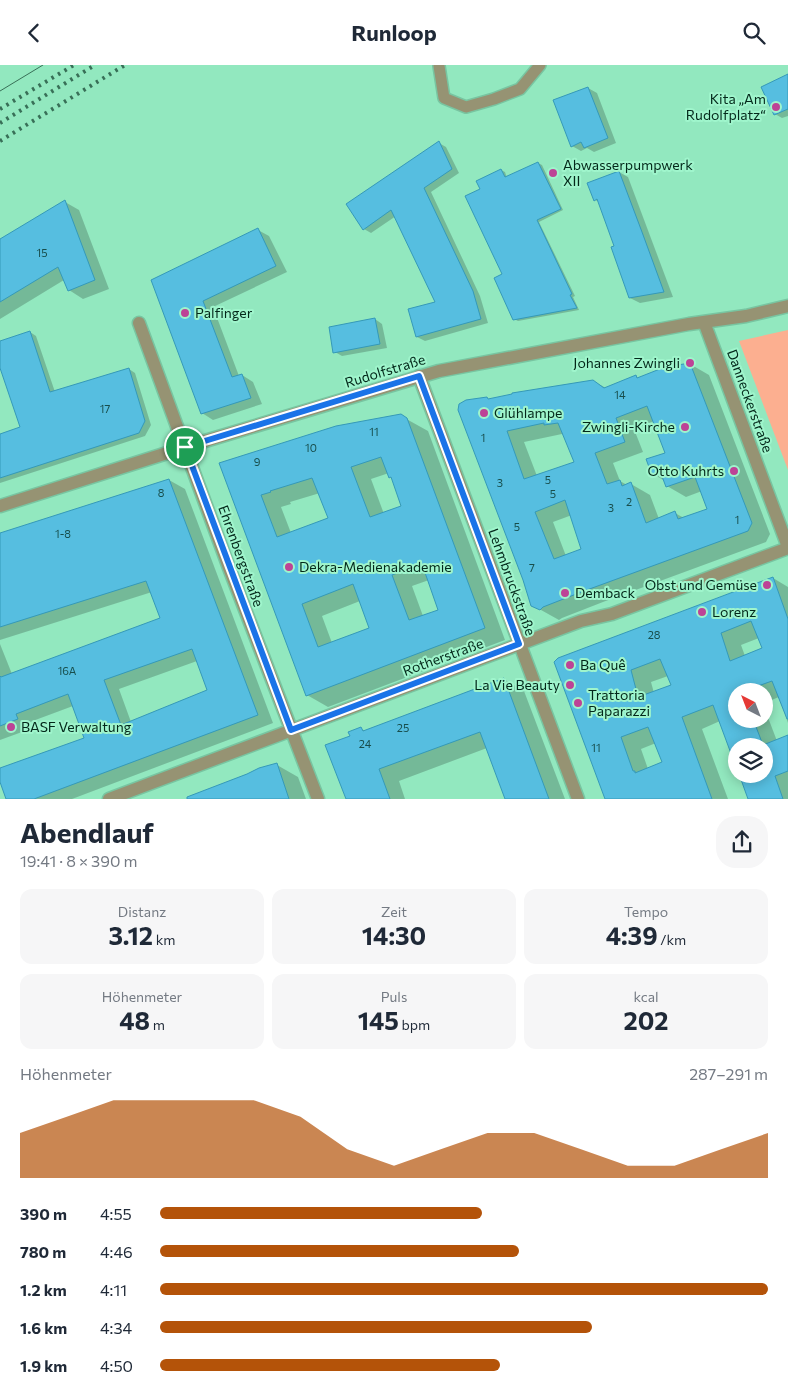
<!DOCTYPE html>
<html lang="de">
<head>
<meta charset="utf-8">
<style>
	body { margin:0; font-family:Commissioner,sans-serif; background:#f6f6f7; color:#1f2937; height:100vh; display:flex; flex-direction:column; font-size:19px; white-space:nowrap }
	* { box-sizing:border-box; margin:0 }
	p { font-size:16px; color:#747a83 }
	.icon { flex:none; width:28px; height:28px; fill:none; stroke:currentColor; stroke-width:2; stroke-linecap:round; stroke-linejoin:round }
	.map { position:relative; height:734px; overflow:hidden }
	.details { display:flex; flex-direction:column; background:#fff; flex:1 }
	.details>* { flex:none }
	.needle { width:32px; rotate:318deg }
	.buttons { position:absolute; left:728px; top:618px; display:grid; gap:10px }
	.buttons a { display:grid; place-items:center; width:45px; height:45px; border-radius:50%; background:#fff; box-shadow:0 2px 12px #0003; font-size:25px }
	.pin { position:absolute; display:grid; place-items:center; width:42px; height:42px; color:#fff; margin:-21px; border:2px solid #fff; border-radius:50%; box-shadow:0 1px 5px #0007 }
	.round { display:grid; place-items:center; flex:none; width:52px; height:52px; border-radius:20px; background:#f6f6f7 }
	.summary { display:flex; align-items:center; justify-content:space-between; height:85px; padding:0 20px }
	h1 { font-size:28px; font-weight:700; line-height:38px }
	.stats { display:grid; grid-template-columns:repeat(3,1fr); gap:8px; height:85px; padding:5px 20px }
	.stats div { display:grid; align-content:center; border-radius:12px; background:#f6f6f7; text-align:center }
	.stats b { font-size:25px; font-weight:700 }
	.stats small { font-size:14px; font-weight:400 }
	.stats p { font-size:14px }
	.chart { height:140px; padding:10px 20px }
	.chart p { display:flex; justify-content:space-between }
	.chart svg { width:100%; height:90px; margin-top:5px; fill:#b45309; opacity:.7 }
	ul { padding:0 20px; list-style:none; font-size:16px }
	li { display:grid; grid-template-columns:80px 60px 1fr; align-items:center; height:38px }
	li i { height:12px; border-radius:6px; background:#b45309 }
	header { display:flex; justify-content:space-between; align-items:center; height:65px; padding:0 20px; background:#fff; font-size:22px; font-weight:700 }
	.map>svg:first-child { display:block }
	.green { fill:#fcaf90 }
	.shadow { fill:#0003; fill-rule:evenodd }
	.building { fill:#56bee0; stroke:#3599b8; fill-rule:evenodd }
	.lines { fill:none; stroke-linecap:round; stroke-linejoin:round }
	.lane-casing { stroke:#78c5a1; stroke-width:14 }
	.street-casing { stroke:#78c5a1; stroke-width:15 }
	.lane { stroke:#969373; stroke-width:11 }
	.street { stroke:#969373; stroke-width:12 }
	.tram { stroke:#386f57; stroke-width:1 }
	.rail { stroke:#386f57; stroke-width:4; stroke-dasharray:2.5 5; stroke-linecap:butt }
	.route-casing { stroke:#fff; stroke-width:10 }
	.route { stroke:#1a73e8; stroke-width:6 }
	.poi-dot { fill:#bd4396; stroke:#9ff5cc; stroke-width:2 }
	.labels { text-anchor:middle; stroke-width:4; stroke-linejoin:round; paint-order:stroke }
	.number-label { font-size:11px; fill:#184e4c }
	.poi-label { font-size:14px; fill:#03281a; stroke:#9ff5cc; text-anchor:start }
	.street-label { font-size:14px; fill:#03281a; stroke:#9ff5cc }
</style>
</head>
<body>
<header><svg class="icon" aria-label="back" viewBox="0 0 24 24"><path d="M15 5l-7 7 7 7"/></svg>Runloop<svg class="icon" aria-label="search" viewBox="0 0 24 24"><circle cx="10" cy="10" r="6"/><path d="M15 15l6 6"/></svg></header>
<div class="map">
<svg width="788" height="734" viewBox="0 0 788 734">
	<rect width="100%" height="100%" fill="#92e8bf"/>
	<path class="green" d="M788 265V405L739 276Z"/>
	<path class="shadow" d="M788 11V51L782 53 775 49Z
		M588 23 597 28 616 78 594 87 587 83 581 86 572 81Z
		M439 78 446 82 459 108 431 127 480 231 488 258 425 276 417 272 437 238 396 151 371 168 364 164Z
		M538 98 542 100 563 145 539 157 575 231 573 232 579 245 518 256 514 254 482 125 501 105 505 107 507 113Z
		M619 107 628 112 673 232 640 238 630 233 616 181 599 137 595 135Z
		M65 137 79 145 109 224 83 234 69 225 64 215 0 254V176Z
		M258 165 269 171 287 207 213 242 239 311 242 310 253 317 262 339 213 355 202 348 152 216Z
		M375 254 382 259 387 283 342 291 335 287Z
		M30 267 36 271 55 327 129 304 135 308 151 360 145 371 0 418V370L21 363 0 299V278Z
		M690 299 709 310 770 469 766 477 603 537 562 553 559 555 532 540 489 335 593 316 606 323 636 312 638 313ZM654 356 666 388 653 409 665 416 667 421 686 432 702 426 708 445 684 453 675 448 659 454 650 430 631 419 627 420 620 416 613 398 643 387 634 364ZM562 369 564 370 575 397 537 411 524 377ZM572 450 583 484 566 491 553 457Z
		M401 351 428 366 505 575 328 642 307 630 220 399ZM389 408 393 413 403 442 384 449 371 414ZM320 428 330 454 291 468 281 442 291 439 290 437ZM429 515 440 546 423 551 412 521ZM360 536 371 564 332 578 322 551Z
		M169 415 185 424 273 658 72 734H8L0 713V704L86 674 73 641 30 657 33 663 0 675V579L12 609 162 554 152 527 0 575V469ZM197 596 209 626 131 657 119 624Z
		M773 513 788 522V658L779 632 764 638V626H736V654H764V642L777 676 788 672V734H749L740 709H764V681H736V699L720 656 702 664 728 734H606L555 598ZM759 573 764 584 745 591 741 580ZM668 611 672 621 654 628 651 617ZM656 678 664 698 648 704 641 684Z
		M504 614 524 626 565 734H506L487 683 399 716 405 734H347L351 672 361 664 366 666Z
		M277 700 298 712 306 734H187Z"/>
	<path class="building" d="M788 9V44L774 50 761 22Z
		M588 22 608 73 584 83 581 77 571 82 553 35Z
		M439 76 452 104 424 123 473 226 481 254 416 272 408 244 435 237 391 145 363 165 346 139Z
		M538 97 561 144 537 155 572 229 570 230 577 243 513 255 494 213 502 209 465 131 480 124 476 116 501 104 505 112Z
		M619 106 642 167 664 227 629 233 611 182 614 181 597 134 594 136 587 118Z
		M65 135 95 215 68 226 58 202 0 237V174Z
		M258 163 276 201 203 236 232 312 242 309 251 333 201 349 151 215Z
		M375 253 380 279 333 288 329 262Z
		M30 266 50 327 129 303 145 356 139 368 0 413V369L20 362 0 303V276Z
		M690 298 752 458 748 466 584 526 543 542 540 545 531 541 523 515 458 345 459 339 466 335 487 332 488 334 512 329V328L593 315 604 323 636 310 637 313 665 302ZM647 341 665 388 646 394 652 410 660 406 666 422 695 412 707 444 678 454 675 446 646 458 631 417 622 421 620 415 607 419 595 388 625 377 616 353ZM544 358V360L558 358 574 397 524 414 507 366ZM565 435 581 484 554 494 535 447Z
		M401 349 407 353 485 563 306 631 219 398 336 361ZM381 392 389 413 391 412 401 441 370 452 351 402ZM312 413 328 453 277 472 261 430 271 427 270 426ZM422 499 438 545 409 555 392 510ZM353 519 369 563 318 582 302 539Z
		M169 414 258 650 34 734H6L0 717V703L84 673 68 629 16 649 18 654 0 661V611L1 612 160 553 146 516 0 562V468ZM192 584 207 625 121 660 104 615Z
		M773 512 788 554V654H787L772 616 744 626H736V654H753L763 680 788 670V706L775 711 783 734H748L739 709H764V681H736V702L713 640 682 652 712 734H605L554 597 558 593ZM751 556 762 583 730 596 721 568ZM660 594 671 620 638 632 631 605ZM648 662 662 697 635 708V706H633L621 672Z
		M504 613 549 734H505L480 667 379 704 390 734H346L325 680 350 671 348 667 361 662 363 666Z
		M277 698 289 734H187V732L247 709 259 703Z"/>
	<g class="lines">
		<g class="lane-casing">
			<path id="lane" d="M439 1 444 33 466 42 494 34 520 24 540 0"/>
		</g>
		<g class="street-casing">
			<path id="street" d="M704 257 788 482
				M139 258 229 503 318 734
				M419 311 578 734
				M0 441 205 376 439 306 689 259 746 251 788 241
				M109 734 581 556 612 549 788 483"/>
		</g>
		<use href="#lane" class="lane"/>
		<use href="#street" class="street"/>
		<path class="tram" d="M0 26 43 0"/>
		<path class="rail" d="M0 44 74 0
			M0 58 95 0
			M0 76 125 0"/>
	</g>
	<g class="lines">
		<g class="route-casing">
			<path id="route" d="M419 311 519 579 291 665 185 382Z"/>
		</g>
		<use href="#route" class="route"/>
	</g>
	<g class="poi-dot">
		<circle cx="776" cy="42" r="5"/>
		<circle cx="553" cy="108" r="5"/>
		<circle cx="185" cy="248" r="5"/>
		<circle cx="690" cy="298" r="5"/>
		<circle cx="484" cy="348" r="5"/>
		<circle cx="685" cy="362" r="5"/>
		<circle cx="734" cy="406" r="5"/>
		<circle cx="289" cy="502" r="5"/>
		<circle cx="767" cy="520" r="5"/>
		<circle cx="565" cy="528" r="5"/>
		<circle cx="702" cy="547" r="5"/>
		<circle cx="570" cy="600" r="5"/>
		<circle cx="570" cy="620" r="5"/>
		<circle cx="578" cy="638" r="5"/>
		<circle cx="11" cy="662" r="5"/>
	</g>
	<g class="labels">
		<g class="number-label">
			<text x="42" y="192">15</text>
			<text x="620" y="334">14</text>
			<text x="105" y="348">17</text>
			<text x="374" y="371">11</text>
			<text x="483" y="377">1</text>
			<text x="311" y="387">10</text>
			<text x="257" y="401">9</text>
			<text x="548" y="419">5</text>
			<text x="500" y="422">3</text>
			<text x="161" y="432">8</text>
			<text x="553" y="433">5</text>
			<text x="629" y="441">2</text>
			<text x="611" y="447">3</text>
			<text x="737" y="459">1</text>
			<text x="517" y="466">5</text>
			<text x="63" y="473">1-8</text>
			<text x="532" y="507">7</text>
			<text x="654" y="574">28</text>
			<text x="67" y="610">16A</text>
			<text x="403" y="667">25</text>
			<text x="365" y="683">24</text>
			<text x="596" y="687">11</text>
		</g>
		<g class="poi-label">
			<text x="766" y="39" text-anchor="end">Kita „Am<tspan x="766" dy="16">Rudolfplatz“</tspan></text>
			<text x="563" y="105">Abwasserpumpwerk<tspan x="563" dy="16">XII</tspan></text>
			<text x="195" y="253">Palfinger</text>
			<text x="680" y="303" text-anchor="end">Johannes Zwingli</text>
			<text x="494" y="353">Glühlampe</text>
			<text x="675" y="367" text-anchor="end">Zwingli-Kirche</text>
			<text x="724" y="411" text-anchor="end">Otto Kuhrts</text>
			<text x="299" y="507">Dekra-Medienakademie</text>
			<text x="757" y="525" text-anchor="end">Obst und Gemüse</text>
			<text x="575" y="533">Demback</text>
			<text x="712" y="552">Lorenz</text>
			<text x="580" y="605">Ba Quê</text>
			<text x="560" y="625" text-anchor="end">La Vie Beauty</text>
			<text x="588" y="635">Trattoria<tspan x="588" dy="16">Paparazzi</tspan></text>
			<text x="21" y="667">BASF Verwaltung</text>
		</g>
		<g class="street-label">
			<text transform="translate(385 306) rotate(-17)" y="5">Rudolfstraße</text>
			<text transform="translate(750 336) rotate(70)" y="5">Danneckerstraße</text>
			<text transform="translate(241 491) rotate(70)" y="5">Ehrenbergstraße</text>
			<text transform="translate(512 517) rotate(70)" y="5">Lehmbruckstraße</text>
			<text transform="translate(443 592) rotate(-20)" y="5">Rotherstraße</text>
		</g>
	</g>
</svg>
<div class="buttons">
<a><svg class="needle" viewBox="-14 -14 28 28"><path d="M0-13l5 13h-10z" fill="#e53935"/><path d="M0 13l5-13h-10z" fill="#747a83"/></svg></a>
<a><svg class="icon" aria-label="layers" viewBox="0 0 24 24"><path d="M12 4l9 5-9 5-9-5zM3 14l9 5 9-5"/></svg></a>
</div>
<div class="pin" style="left:185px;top:382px;background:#1e9e55"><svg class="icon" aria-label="arrive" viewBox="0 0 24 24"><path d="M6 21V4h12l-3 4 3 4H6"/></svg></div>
</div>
<section class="details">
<div class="summary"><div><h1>Abendlauf</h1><p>19:41 · 8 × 390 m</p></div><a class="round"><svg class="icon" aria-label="share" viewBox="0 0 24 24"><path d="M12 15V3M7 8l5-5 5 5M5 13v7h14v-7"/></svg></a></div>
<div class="stats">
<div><p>Distanz</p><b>3.12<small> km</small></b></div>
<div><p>Zeit</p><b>14:30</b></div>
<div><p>Tempo</p><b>4:39<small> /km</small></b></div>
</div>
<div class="stats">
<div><p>Höhenmeter</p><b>48<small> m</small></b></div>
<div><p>Puls</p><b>145<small> bpm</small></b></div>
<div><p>kcal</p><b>202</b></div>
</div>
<div class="chart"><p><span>Höhenmeter</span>287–291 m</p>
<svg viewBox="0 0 160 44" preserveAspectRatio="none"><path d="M0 44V22L10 14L20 6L30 6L40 6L50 6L60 14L70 30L80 38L90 30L100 22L110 22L120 30L130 38L140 38L150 30L160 22V44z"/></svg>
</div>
<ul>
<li><b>390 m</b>4:55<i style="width:53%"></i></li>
<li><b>780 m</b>4:46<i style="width:59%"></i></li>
<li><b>1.2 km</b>4:11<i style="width:100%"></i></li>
<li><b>1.6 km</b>4:34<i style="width:71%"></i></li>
<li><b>1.9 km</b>4:50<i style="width:56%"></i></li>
</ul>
</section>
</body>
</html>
